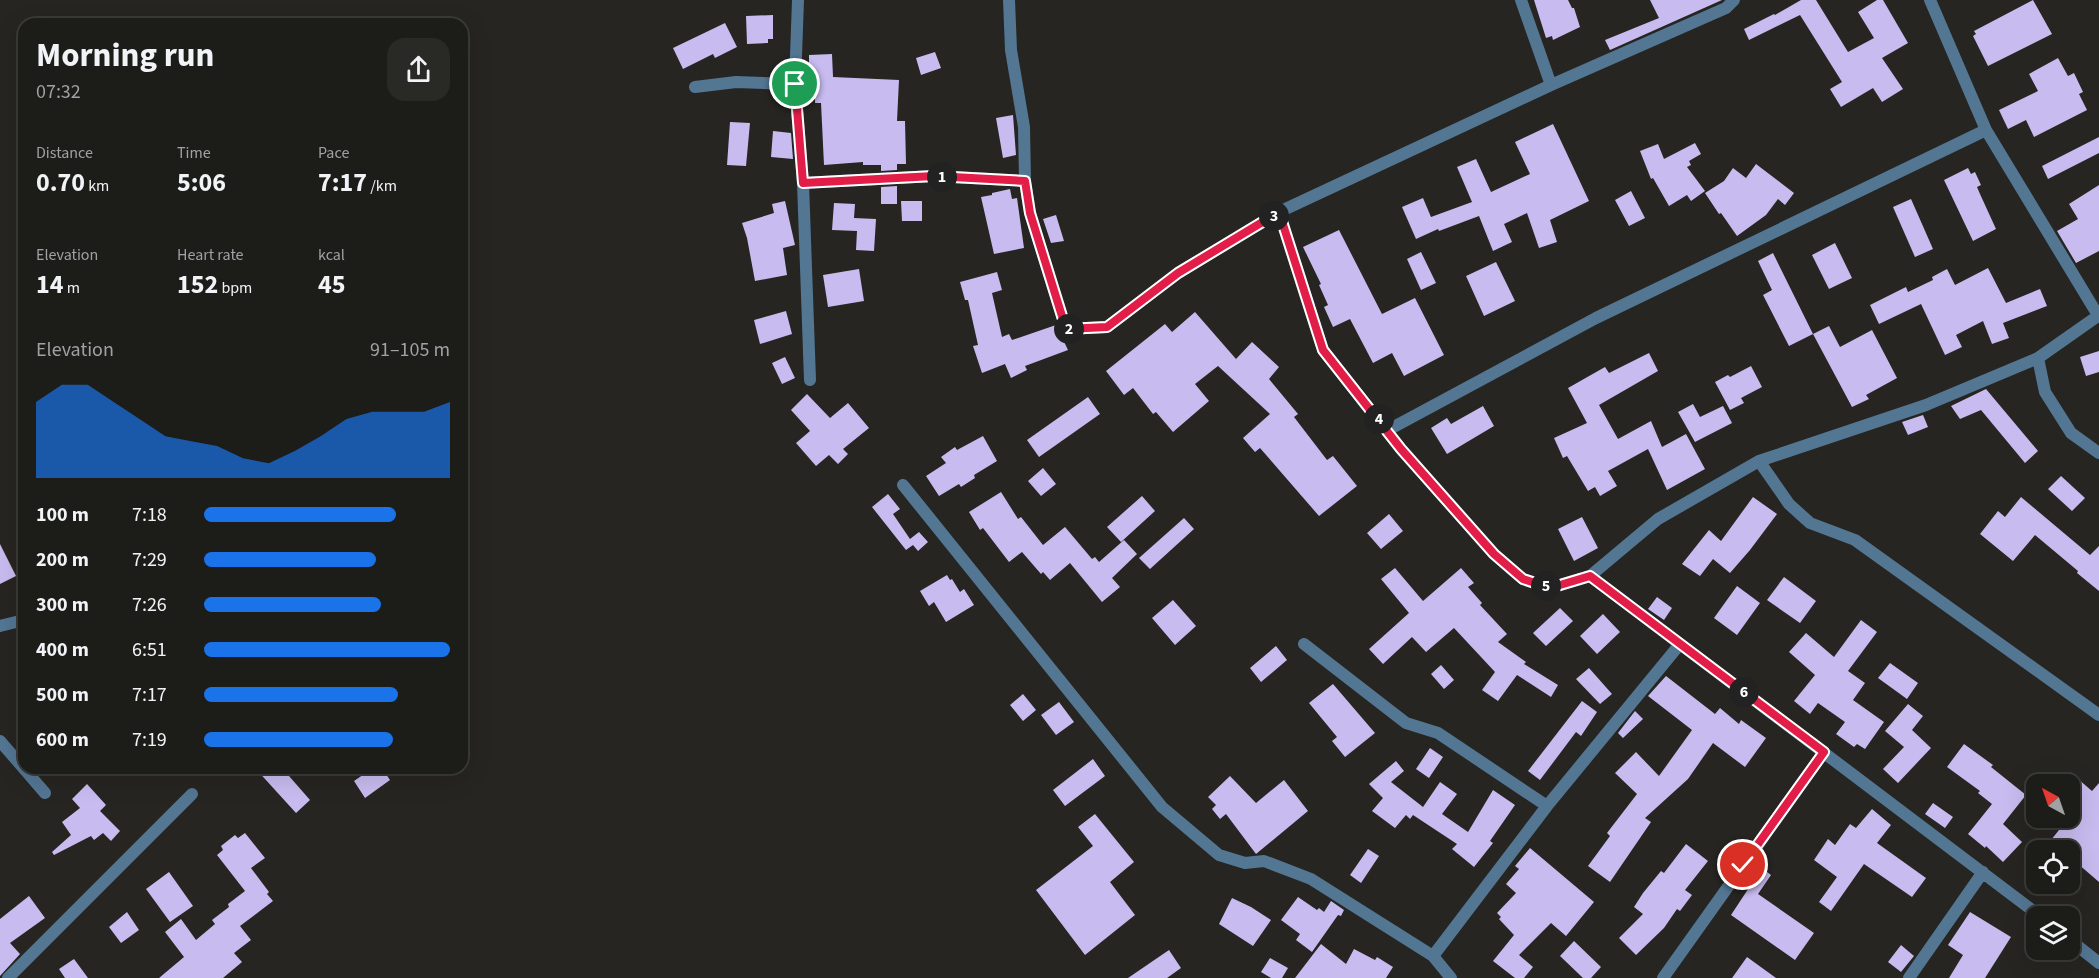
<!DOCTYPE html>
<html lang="en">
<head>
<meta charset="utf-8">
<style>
	body { margin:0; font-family:"Source Sans 3",sans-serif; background:#292926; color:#f1f3f6; height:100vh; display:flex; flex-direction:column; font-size:22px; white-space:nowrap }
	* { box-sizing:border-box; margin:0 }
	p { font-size:20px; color:#a0a1a2 }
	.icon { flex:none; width:33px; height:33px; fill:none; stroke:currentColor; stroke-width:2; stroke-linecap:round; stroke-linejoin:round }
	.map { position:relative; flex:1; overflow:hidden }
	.sheet { position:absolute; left:18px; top:18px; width:450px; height:756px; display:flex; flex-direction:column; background:#1c1c19; border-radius:18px; box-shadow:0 6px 24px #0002,0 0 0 2px #3a3a38 }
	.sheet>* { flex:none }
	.needle { width:39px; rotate:320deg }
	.controls { position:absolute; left:2026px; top:774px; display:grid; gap:12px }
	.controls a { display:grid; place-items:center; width:54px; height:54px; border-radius:12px; background:#1c1c19; box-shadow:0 6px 24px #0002,0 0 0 2px #3a3a38; font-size:30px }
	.pin { position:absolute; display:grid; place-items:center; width:51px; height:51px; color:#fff; margin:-26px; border:3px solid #fff; border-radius:50%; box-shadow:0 2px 6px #0007 }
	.km { position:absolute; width:30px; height:30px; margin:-15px; border-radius:50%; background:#222; color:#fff; font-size:16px; line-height:30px; text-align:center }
	.round { display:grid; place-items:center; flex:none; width:63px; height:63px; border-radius:18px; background:#292926 }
	.headline { display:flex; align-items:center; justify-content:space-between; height:102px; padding:0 18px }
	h1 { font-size:33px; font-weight:700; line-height:45px }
	.metrics { display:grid; grid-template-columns:repeat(3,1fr); gap:9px; height:102px; padding:6px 18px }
	.metrics div { display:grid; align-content:center }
	.metrics b { font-size:26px; font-weight:700 }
	.metrics small { font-size:16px; font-weight:400 }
	.metrics p { font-size:16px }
	.chart { height:168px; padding:12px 18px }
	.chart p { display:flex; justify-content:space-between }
	.chart svg { width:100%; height:108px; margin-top:6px; fill:#1a73e8; opacity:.7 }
	ul { padding:0 18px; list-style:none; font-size:20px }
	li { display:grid; grid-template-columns:96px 72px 1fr; align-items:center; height:45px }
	li i { height:15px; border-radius:8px; background:#1a73e8 }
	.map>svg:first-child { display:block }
	.building { fill:#c8bbef }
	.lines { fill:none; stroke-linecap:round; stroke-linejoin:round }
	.minor { stroke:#537693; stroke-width:12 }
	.route-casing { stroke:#fff; stroke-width:12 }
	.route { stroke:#e11d48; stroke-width:8 }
</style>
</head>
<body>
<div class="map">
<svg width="2099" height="978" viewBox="0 0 2099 978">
	<rect width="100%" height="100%" fill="#262521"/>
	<path class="building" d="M1534 0H1568L1572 8H1574L1580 27 1553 40 1552 36 1546 38Z
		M1650 0H1722L1610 50 1605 40 1659 18Z
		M1801 0H1816L1848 52 1874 38 1858 12 1877 0H1883L1908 43 1882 58 1903 89 1882 102 1873 88 1841 107 1830 89 1842 82 1800 15 1749 40 1744 29 1774 14 1775 15Z
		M2033 0 2052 34 1988 66 1973 36 1976 34 1974 31Z
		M773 15V39H768V43L747 44 746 16Z
		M725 23 737 47 715 58 713 54 683 69 673 48Z
		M935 52 941 68 921 75 916 58Z
		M832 54 833 77 899 80 897 121H905L906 164H897V170L881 171V165H863V162L824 165 821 103H815V81H809V55Z
		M2058 58 2068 76 2074 73 2083 92 2079 94 2087 110 2034 137 2026 120 2008 129 1999 110 2038 91 2029 74Z
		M1013 115 1016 155 1003 158 996 118Z
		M730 122 750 123 746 166 727 165Z
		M1553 124 1589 201 1550 220 1557 242 1539 248 1527 213 1504 224 1512 242 1493 251 1479 216 1439 231 1438 229 1416 239 1402 207 1423 198 1431 217 1472 202 1457 167 1476 159 1491 192 1530 174 1515 142Z
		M773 131 791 133 793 159 771 157Z
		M2099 137V153L2048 179 2042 166Z
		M1695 143 1701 154 1689 161 1691 165 1687 167 1705 191 1691 201 1687 195 1669 206 1653 178 1651 179 1640 151 1658 144 1664 159Z
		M1756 164 1794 193 1785 205 1778 199 1766 215 1737 236 1721 213 1719 214 1705 193 1724 181 1733 168 1746 178Z
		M1968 168 1971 174 1975 172 1981 185 1977 187 1980 194 1996 229 1973 241 1944 180Z
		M2099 185V251L2076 263 2057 231 2078 219 2069 204Z
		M897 186V204H881V187Z
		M1010 189 1012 199 1017 198 1024 248 994 254 981 197 992 195V193Z
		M1631 191 1645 218 1629 226 1615 200Z
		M1911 199 1933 249 1915 257 1893 207Z
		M785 201 795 245 783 248 787 275 755 281 747 238 742 223 774 213 772 204Z
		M901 201H922V221H902Z
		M834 203 855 204 854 218 876 219 874 251 856 250 857 231 832 230Z
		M1056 215 1064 241 1051 243 1043 219Z
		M1339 230 1382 314 1415 298 1444 355 1404 376 1392 353 1373 363 1350 319 1333 327 1324 307 1328 305 1319 285 1321 284 1303 247Z
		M1835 243 1852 278 1829 289 1812 255Z
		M1421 252 1436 283 1421 290 1407 259Z
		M1773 253 1813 334 1789 346 1763 295 1772 290 1758 261Z
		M1496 262 1515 301 1484 316 1466 276Z
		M1988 268 2006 303 2040 289 2047 306 2003 323 2009 338 1992 344 1983 321 1956 335 1962 347 1945 355 1921 304 1879 324 1870 305 1906 287 1908 292 1933 280 1932 277 1947 269 1955 285Z
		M859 269 864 301 828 307 823 275Z
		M997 272 1002 290 992 293 1002 337 1009 334 1012 340 1056 325 1068 350 1025 366 1027 370 1011 378 1005 364 982 373 973 346 978 345 968 300H965L960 282Z
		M786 311 792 334 760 344 754 320Z
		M1195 312 1236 359 1252 342 1279 367 1269 379 1298 414 1294 417 1327 460 1333 456 1357 486 1319 516 1260 448 1255 452 1243 438 1270 414 1218 366 1195 384 1209 401 1173 432 1156 412 1153 414 1133 388 1124 395 1106 371 1165 324 1172 332Z
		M1829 326 1840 347 1872 330 1897 378 1866 395 1869 399 1852 407 1813 334Z
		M2099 351V372L2086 376 2080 357Z
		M1649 353 1658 371 1599 405 1618 439 1651 421 1662 447 1686 434 1705 469 1667 490 1648 449 1608 471 1617 486 1600 496 1595 487 1588 491 1567 456 1563 458 1554 438 1587 423 1568 388 1605 367 1609 373Z
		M785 357 795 378 782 384 772 363Z
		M1751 366 1762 387 1741 398 1744 403 1730 410 1715 382 1728 375 1730 377Z
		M1986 389 2038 451 2025 463 1981 410 1960 419 1951 406Z
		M807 394 830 418 848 403 869 428 843 449 848 454 838 464 829 455 816 466 796 443 810 431 791 410Z
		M1088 397 1100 414 1039 457 1027 440Z
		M1693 404 1700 417 1723 406 1732 423 1695 442 1678 412Z
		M1483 406 1494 426 1447 454 1431 428 1447 418 1451 424Z
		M1923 415 1928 427 1908 435 1902 422Z
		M983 436 997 461 974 475 975 478 961 487 959 484 939 496 926 476 946 463 941 457 955 447 957 450Z
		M1043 468 1056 484 1041 496 1028 481Z
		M2061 476 2085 498 2072 511 2048 489Z
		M1001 492 1018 519 1021 517 1043 545 1065 527 1092 559 1095 557 1099 562 1124 540 1137 554 1112 578 1120 587 1102 602 1070 563 1050 580 1043 572 1041 574 1022 552 1009 562 983 528 980 530 969 512Z
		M888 494 900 509 893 514 910 539 919 532 928 542 918 551 913 545 906 550 872 507Z
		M1142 496 1155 511 1121 542 1107 527Z
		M1753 497 1777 514 1750 550 1730 573 1713 559 1700 576 1682 564 1709 530 1721 541Z
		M2021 497 2090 555 2099 546V591L2077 573 2078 571 2035 535 2013 561 1980 534 1998 511 2005 517Z
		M1389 514 1403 531 1381 549 1367 533Z
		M1582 517 1598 548 1574 561 1558 529Z
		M1184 518 1194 529 1150 569 1139 558Z
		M0 544 16 576 0 584Z
		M1395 568 1423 601 1461 568 1474 583 1468 587 1482 603 1480 605 1507 634 1498 642 1526 662 1524 664 1558 685 1551 697 1517 675 1498 701 1482 690 1495 672 1454 628 1426 652 1412 637 1383 664 1369 649 1409 613 1381 579Z
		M947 575 950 580 952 579 960 592 964 589 974 605 946 622 934 602 929 606 920 591Z
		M1784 577 1816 601 1800 623 1767 600Z
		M1737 586 1760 603 1737 635 1714 618Z
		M1657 597 1672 608 1664 620 1648 609Z
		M1173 600 1196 626 1175 645 1152 618Z
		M1560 608 1573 621 1546 646 1533 633Z
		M1603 614 1620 632 1597 654 1580 636Z
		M1861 620 1877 632 1848 671 1865 683 1853 700 1884 722 1865 749 1857 744 1854 747 1836 734 1845 722 1818 703 1810 714 1794 701 1815 675 1789 652 1806 633 1834 657Z
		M1276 646 1287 660 1261 682 1250 668Z
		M1890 663 1918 683 1907 699 1878 678Z
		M1441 665 1454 680 1444 689 1431 674Z
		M1589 668 1612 694 1600 704 1576 679Z
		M1666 676 1715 714 1720 708 1739 724 1741 720 1766 738 1745 767 1713 743 1688 779 1645 818 1651 822 1610 882 1588 866 1610 836 1607 833 1637 794 1615 773 1636 752 1659 776 1692 730 1648 696Z
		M1333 684 1375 733 1345 757 1332 741 1337 737 1309 703Z
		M1023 694 1036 710 1023 721 1010 705Z
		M1582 701 1597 712 1581 736 1576 732 1540 780 1528 771Z
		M1059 702 1074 722 1056 735 1041 715Z
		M1908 704 1923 716 1912 730 1931 748 1898 783 1883 769 1904 747 1885 731Z
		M1635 711 1643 719 1623 738 1618 733Z
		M1964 744 1993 765 1991 767 2026 795 2003 824 2022 842 2003 862 1986 846 1985 848 1968 834 1992 804 1978 793 1980 791 1947 767Z
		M1430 748 1443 757 1429 778 1416 769Z
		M1093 759 1105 776 1065 806 1053 790Z
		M1396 761 1404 771 1391 782 1423 807 1440 782 1457 794 1442 814 1468 832 1493 790 1515 805 1490 841 1493 843 1474 867 1452 849 1457 844 1413 815 1410 819 1406 815 1395 828 1372 811 1383 798 1369 784Z
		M255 768H282L310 800 296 813Z
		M373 768H382L390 780 365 798 354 781Z
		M2070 772 2092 791 2099 783V882L2070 857V850H2062L2051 840 2059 830 2044 818H2070Z
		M1230 776 1256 803 1284 780 1308 811 1256 854 1226 814 1220 819 1212 809 1216 805 1208 797Z
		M87 784 106 805 100 811 120 831 111 841 103 833 94 840 91 836 54 855 52 852 71 835 62 822 80 808 72 799Z
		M1933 803 1953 817 1945 828 1925 814Z
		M1872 809 1891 825 1877 843 1926 878 1912 897 1864 864 1831 911 1819 902 1837 877 1814 860 1828 839 1835 845 1850 824 1856 828Z
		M1095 814 1134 862 1110 882 1135 915 1085 955 1036 890 1093 846 1078 827Z
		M245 833 265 858 251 868 269 892 267 894 273 901 240 926 251 940 234 953 242 962 223 978H159L184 957 165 932 181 919 196 940 215 924 212 920 229 907 228 904 245 891 217 855 223 850 221 846 235 835 238 838Z
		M1686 844 1708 861 1685 890 1692 895 1680 911 1677 909 1664 928 1636 955 1619 938 1643 914 1634 907 1643 893 1661 871 1664 873Z
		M1530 848 1594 902 1566 936 1551 923 1519 955 1533 967 1524 978H1515L1493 961 1514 935 1499 919 1501 917 1497 913 1516 893 1506 884 1519 869 1515 866Z
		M1368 849 1379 856 1361 883 1350 875Z
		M1762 868 1771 875 1758 894 1814 933 1795 960 1731 915Z
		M169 872 193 906 170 922 146 889Z
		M29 896 45 918 10 943 20 954 0 976V919Z
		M1298 897 1317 910 1319 908 1324 912 1331 901 1344 910 1341 916 1338 915 1312 952 1296 940 1300 934 1281 920Z
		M1232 898 1251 907 1271 920 1253 946 1219 924Z
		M127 912 139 930 121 943 109 927Z
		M1970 912 2011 937 1985 978H1949L1963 955 1948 945Z
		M1574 941 1601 967 1591 978H1583L1560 956Z
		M1321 944 1346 964 1354 949 1375 960 1377 957 1393 967 1386 978H1295Z
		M1901 945 1914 956 1901 972 1888 962Z
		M1169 950 1181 968 1167 978H1128Z
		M1747 957 1776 978H1732Z
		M1270 958 1288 968 1282 978H1271L1261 972Z
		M74 959 88 978H65L59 969Z"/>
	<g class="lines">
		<path class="minor" d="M798 0 795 84 803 183 810 380
			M1009 0 1011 50 1024 127 1025 181 1030 213 1066 329 1107 327 1178 273 1279 212 1551 85 1726 8 1734 0
			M1521 0 1551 85
			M1930 0 1986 130 2099 317
			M695 87 736 82 795 84
			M803 183 934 176 1025 181
			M1279 212 1323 350 1401 449 1494 554 1523 579 1550 588 1590 576 1658 519 1759 461 1926 405 2038 358 2098 316
			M2038 358 2045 392 2071 433 2099 453
			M1388 430 1596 318 1986 130
			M1759 461 1789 504 1810 523 1855 540 2099 715
			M903 485 1162 807 1219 855 1245 863 1264 861 1311 879 1433 956 1451 978
			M1590 576 2040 916
			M0 626 24 620
			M1304 644 1406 723 1438 733 1547 806
			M0 741 45 793
			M2070 940 2099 963
			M1433 956 1547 806 1680 644
			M8 978 192 794
			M1663 978 1824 752
			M1909 978 1983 872"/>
	</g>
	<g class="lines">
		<g class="route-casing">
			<path id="route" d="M795 84 803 183 934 176 1025 181 1030 213 1066 329 1107 327 1178 273 1279 212 1323 350 1401 449 1494 554 1523 579 1550 588 1590 576 1824 752 1743 865"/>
		</g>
		<use href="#route" class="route"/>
	</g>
</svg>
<div class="controls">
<a><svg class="needle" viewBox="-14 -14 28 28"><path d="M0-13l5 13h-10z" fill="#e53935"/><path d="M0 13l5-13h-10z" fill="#a0a1a2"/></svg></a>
<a><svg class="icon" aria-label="locate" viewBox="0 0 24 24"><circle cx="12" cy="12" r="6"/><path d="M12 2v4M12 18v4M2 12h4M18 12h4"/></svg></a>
<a><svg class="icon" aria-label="layers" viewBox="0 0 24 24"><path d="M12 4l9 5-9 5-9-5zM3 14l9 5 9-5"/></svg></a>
</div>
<div class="pin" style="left:795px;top:84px;background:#1e9e55"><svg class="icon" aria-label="arrive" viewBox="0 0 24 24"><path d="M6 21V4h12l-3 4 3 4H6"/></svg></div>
<div class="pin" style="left:1743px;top:865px;background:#d93025"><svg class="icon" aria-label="check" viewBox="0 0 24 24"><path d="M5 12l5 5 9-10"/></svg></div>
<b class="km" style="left:942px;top:177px">1</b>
<b class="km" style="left:1069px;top:329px">2</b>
<b class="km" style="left:1274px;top:216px">3</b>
<b class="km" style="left:1379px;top:419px">4</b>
<b class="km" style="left:1546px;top:586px">5</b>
<b class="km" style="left:1744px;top:692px">6</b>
<section class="sheet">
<div class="headline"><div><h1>Morning run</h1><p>07:32</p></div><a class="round"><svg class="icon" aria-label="share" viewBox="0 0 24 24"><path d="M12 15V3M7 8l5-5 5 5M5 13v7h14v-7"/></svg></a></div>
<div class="metrics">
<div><p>Distance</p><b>0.70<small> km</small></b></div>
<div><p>Time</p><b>5:06</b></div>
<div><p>Pace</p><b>7:17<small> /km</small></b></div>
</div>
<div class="metrics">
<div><p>Elevation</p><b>14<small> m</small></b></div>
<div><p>Heart rate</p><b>152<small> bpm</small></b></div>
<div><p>kcal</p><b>45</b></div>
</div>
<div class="chart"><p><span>Elevation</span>91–105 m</p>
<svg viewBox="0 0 160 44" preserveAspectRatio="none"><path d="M0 44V13L10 6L20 6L30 13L40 20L50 27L60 29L70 31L80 36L90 38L100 33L110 27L120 20L130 17L140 17L150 17L160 13V44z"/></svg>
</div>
<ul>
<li><b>100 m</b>7:18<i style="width:78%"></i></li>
<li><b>200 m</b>7:29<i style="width:70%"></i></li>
<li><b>300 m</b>7:26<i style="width:72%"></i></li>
<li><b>400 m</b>6:51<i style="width:100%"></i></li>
<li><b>500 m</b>7:17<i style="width:79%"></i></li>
<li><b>600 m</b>7:19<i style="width:77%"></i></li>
</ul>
</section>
</div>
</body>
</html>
